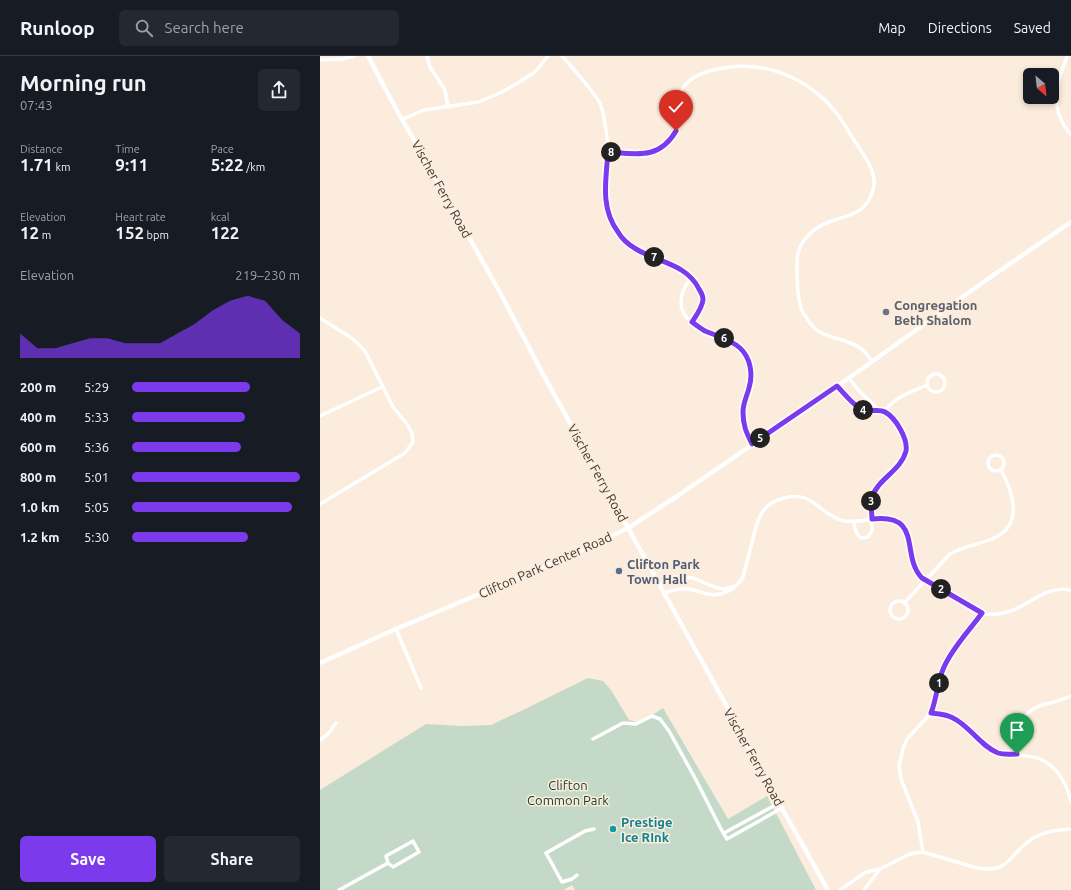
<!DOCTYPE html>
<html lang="en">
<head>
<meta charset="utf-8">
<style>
	body { margin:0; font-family:Ubuntu,sans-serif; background:#242831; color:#f1f3f6; height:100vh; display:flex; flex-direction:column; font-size:15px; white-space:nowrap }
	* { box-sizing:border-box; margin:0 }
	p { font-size:13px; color:#9ea1a6 }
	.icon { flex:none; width:22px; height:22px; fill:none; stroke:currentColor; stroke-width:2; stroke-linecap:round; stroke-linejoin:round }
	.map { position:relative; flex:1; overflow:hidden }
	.sheet { display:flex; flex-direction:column; background:#171b24; width:320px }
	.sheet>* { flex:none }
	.needle { width:26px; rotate:152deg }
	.buttons { position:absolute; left:703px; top:12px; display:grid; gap:8px }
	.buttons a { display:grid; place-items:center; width:36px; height:36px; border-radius:6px; background:#171b24; box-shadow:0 2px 6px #0003; font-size:20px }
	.pin { position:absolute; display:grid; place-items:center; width:34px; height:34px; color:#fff; margin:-41px -17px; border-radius:50% 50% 50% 0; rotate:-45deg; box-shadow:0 0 4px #0007 }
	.pin .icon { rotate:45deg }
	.km { position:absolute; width:20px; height:20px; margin:-10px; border-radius:50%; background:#222; color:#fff; font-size:11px; line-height:20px; text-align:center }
	.round { display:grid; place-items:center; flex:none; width:42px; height:42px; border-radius:6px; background:#242831 }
	.headline { display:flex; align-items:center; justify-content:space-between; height:68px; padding:0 20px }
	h1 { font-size:22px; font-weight:600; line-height:30px }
	.stats { display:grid; grid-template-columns:repeat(3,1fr); gap:6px; height:68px; padding:4px 20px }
	.stats div { display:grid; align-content:center }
	.stats b { font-size:17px; font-weight:600 }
	.stats small { font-size:11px; font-weight:400 }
	.stats p { font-size:11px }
	.chart { height:112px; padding:8px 20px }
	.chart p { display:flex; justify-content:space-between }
	.chart svg { width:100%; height:72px; margin-top:4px; fill:#7c3aed; opacity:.7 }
	.action { display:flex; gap:8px; margin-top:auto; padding:8px 20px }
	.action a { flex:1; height:46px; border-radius:6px; background:#7c3aed; color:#fff; font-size:16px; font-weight:600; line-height:46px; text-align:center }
	.action a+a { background:#242831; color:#f1f3f6 }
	ul { padding:0 20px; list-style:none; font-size:13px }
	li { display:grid; grid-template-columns:64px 48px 1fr; align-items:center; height:30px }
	li i { height:10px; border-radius:5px; background:#7c3aed }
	header { display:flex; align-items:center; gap:24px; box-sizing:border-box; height:56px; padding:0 20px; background:#171b24; border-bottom:1px solid #363941 }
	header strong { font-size:19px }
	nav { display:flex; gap:22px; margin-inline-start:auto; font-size:14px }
	.search { width:280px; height:36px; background:#242831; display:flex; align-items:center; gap:10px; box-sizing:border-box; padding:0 14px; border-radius:6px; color:#9ea1a6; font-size:15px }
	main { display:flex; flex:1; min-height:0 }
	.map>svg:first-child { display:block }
	.green { fill:#c5d9c8 }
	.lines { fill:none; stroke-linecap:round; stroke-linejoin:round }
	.minor { stroke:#fff; stroke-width:3.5 }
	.tertiary { stroke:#fff; stroke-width:4.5 }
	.route-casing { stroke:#fff; stroke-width:8 }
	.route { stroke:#7c3aed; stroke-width:5 }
	.worship-dot { fill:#6b7280; stroke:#fbecdd; stroke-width:1.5 }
	.service-dot { fill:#5c6f8a; stroke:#fbecdd; stroke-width:1.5 }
	.culture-dot { fill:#0f9aa8; stroke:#fbecdd; stroke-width:1.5 }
	.labels { text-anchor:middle; stroke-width:3; stroke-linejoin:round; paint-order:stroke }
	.street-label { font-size:13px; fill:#3d3731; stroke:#fbecdd }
	.worship-label { font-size:13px; font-weight:bold; fill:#5b616d; stroke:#fbecdd; text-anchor:start }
	.service-label { font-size:13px; font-weight:bold; fill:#4e5e75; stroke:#fbecdd; text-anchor:start }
	.park-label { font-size:13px; fill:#123d20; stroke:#fbecdd }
	.culture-label { font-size:13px; font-weight:bold; fill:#0d838f; stroke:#fbecdd; text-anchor:start }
</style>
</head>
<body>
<header>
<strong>Runloop</strong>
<div class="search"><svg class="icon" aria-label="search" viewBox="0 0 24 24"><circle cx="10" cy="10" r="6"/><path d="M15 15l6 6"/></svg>Search here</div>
<nav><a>Map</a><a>Directions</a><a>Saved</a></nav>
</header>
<main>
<section class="sheet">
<div class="headline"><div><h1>Morning run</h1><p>07:43</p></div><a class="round"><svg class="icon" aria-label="share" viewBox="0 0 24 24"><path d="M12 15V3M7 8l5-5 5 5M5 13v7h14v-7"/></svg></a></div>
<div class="stats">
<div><p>Distance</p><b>1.71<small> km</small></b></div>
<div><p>Time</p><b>9:11</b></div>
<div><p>Pace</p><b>5:22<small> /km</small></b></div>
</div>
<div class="stats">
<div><p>Elevation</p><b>12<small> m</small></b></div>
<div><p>Heart rate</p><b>152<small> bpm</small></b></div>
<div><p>kcal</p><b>122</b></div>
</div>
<div class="chart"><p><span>Elevation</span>219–230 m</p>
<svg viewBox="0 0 160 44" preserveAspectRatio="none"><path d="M0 44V29L10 38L20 38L30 35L40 32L50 32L60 35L70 35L80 35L90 29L100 23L110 15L120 9L130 6L140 9L150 21L160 29V44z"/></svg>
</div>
<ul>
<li><b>200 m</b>5:29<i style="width:70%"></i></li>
<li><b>400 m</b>5:33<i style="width:67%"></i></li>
<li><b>600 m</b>5:36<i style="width:65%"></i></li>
<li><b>800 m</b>5:01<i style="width:100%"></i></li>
<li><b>1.0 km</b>5:05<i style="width:95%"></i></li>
<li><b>1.2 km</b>5:30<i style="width:69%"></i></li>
</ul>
<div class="action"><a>Save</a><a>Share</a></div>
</section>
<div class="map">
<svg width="751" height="834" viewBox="0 0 751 834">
	<rect width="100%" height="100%" fill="#fbecdd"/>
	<path class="green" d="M268 622 283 625 291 634 309 664 320 667 343 652 408 763 447 740 496 834H255L252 829 244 834H0V734L106 668 142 670 171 669 203 654Z"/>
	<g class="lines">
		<path class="minor" d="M107 0 110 11 125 34 128 51
			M242 0C250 9 258 18 266 28 271 34 276 40 280 47 283 54 284 61 285 68 287 78 288 88 288 98 287 115 284 133 286 150 287 158 292 168 296 175 315 204 363 200 379 233 381 236 383 240 382 244 381 252 376 260 372 266
			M747 0C745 7 742 14 740 21 733 43 736 61 751 79
			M0 4 23 3 34 0
			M83 63 104 54 158 46 180 37 196 28 215 16 228 0
			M288 96 327 97C341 95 356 83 358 68 360 58 357 48 360 38 367 18 392 13 410 11 452 6 493 26 518 59 525 69 531 80 538 90 546 102 558 119 553 134 546 158 529 159 509 166 495 171 482 182 478 197 477 202 477 209 477 215 477 226 477 237 480 248 480 253 483 257 486 261 489 266 493 272 498 275 511 283 527 283 540 292 545 295 548 300 552 305
			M372 222C365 229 361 237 361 246 360 276 411 276 424 297 431 307 432 321 429 332 427 340 423 347 423 356 423 369 426 376 432 388
			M0 262 33 283 45 295 73 351 87 368 92 377 93 386 85 397 0 448
			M607 327a9 9 0 1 1 18 0a9 9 0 1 1-18 0Z
			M529 322 539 335 554 349 558 354
			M517 330C524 337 532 348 541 353 550 357 557 352 565 356 576 362 590 385 585 398 578 416 556 425 551 444L552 475 548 481 541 482C535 478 535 472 534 466
			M565 356C571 342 594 335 607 329
			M0 360 62 331
			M668 407a8 8 0 1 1 16 0a8 8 0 1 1-16 0Z
			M340 529 353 521H358L373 522 397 532 404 533 415 530
			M344 537C353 534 360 532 369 533 376 534 382 537 388 538 402 541 415 534 423 521 426 510 429 498 432 486 435 475 437 463 443 455 448 448 456 444 464 442 471 440 478 440 485 442 499 448 509 462 524 465 543 468 565 455 581 469 596 483 587 507 602 522 616 530 629 539 643 547 649 551 656 555 662 558 666 559 670 558 674 558 705 558 720 528 751 534
			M570 554a9 9 0 1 1 18 0a9 9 0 1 1-18 0Z
			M584 547 630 498C644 490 657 489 672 483 704 470 694 438 681 414
			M76 573 101 632
			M611 657C627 659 637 662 650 673 659 681 666 692 678 697 684 699 692 698 699 699 706 700 714 700 720 703 737 710 747 728 751 746
			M273 683 303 667 316 668 332 660 340 663 349 675 375 722 401 773 407 783 462 752
			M0 684 8 678 16 667
			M697 698C696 681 698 661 715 652 720 649 725 648 730 647 737 645 744 643 751 640
			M404 777 459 747
			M603 796 598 766 581 723 579 710 583 693 587 683 611 657 620 621 624 611 644 580 652 571 662 557
			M257 819 252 823 242 826 226 797 265 775 274 773
			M19 834 68 807 66 800 93 785 99 796 73 811 68 807
			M520 834 546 816 560 813 588 799 594 797 603 796 657 812C691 818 689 797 712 783 725 775 736 774 751 773
			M544 834 560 813"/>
		<path class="tertiary" d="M48 0 75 51 130 147 183 242 224 320 400 638 459 747 508 834
			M0 607 76 573 250 500 308 472 359 439 529 322 669 222 751 166"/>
	</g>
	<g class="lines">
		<g class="route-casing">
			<path id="route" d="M356 75C339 104 317 98 288 96 286 124 280 152 298 176 302 183 309 189 316 193 337 206 367 208 379 233 381 236 383 240 383 244 382 252 376 260 372 266 376 269 380 272 385 275 397 280 410 283 420 292 431 302 433 319 429 332 427 340 423 347 423 356 423 369 426 376 432 388L517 330C524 337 532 348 541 353 550 357 558 352 565 356 576 362 588 383 586 395 581 415 556 424 552 442 550 448 552 456 552 463 604 457 580 500 602 522L662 557C649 575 633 591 624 611 617 626 617 642 611 657 619 658 626 658 633 662 650 670 660 690 678 697 684 699 690 698 697 698"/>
		</g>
		<use href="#route" class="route"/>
	</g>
	<circle class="worship-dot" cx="566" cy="256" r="4"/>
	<circle class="service-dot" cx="299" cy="515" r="4"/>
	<circle class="culture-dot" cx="293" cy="773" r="4"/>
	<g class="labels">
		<g class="street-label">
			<text transform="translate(122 133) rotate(61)" y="5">Vischer Ferry Road</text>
			<text transform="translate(278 417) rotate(61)" y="5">Vischer Ferry Road</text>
			<text transform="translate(225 509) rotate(-24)" y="5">Clifton Park Center Road</text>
			<text transform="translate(434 701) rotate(61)" y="5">Vischer Ferry Road</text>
		</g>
		<g class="worship-label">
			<text x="574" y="254">Congregation<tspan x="574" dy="15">Beth Shalom</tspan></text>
		</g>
		<g class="service-label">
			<text x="307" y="513">Clifton Park<tspan x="307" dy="15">Town Hall</tspan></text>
		</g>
		<g class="park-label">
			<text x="248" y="734">Clifton<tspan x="248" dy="15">Common Park</tspan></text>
		</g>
		<g class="culture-label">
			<text x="301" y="771">Prestige<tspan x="301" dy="15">Ice RInk</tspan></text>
		</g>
	</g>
</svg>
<div class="buttons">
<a><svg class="needle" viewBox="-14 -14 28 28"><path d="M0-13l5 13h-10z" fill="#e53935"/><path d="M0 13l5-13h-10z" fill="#9ea1a6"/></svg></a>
</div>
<div class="pin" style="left:697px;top:698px;background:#1e9e55"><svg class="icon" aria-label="arrive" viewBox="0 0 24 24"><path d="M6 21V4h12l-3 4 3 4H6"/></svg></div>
<div class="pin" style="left:356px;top:75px;background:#d93025"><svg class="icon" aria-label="check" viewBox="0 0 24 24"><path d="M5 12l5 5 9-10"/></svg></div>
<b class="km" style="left:619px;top:627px">1</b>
<b class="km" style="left:621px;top:533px">2</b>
<b class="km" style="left:551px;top:445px">3</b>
<b class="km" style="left:543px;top:354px">4</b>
<b class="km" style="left:440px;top:382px">5</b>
<b class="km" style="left:404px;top:282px">6</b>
<b class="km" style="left:334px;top:201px">7</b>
<b class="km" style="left:291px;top:96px">8</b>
</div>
</main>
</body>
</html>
